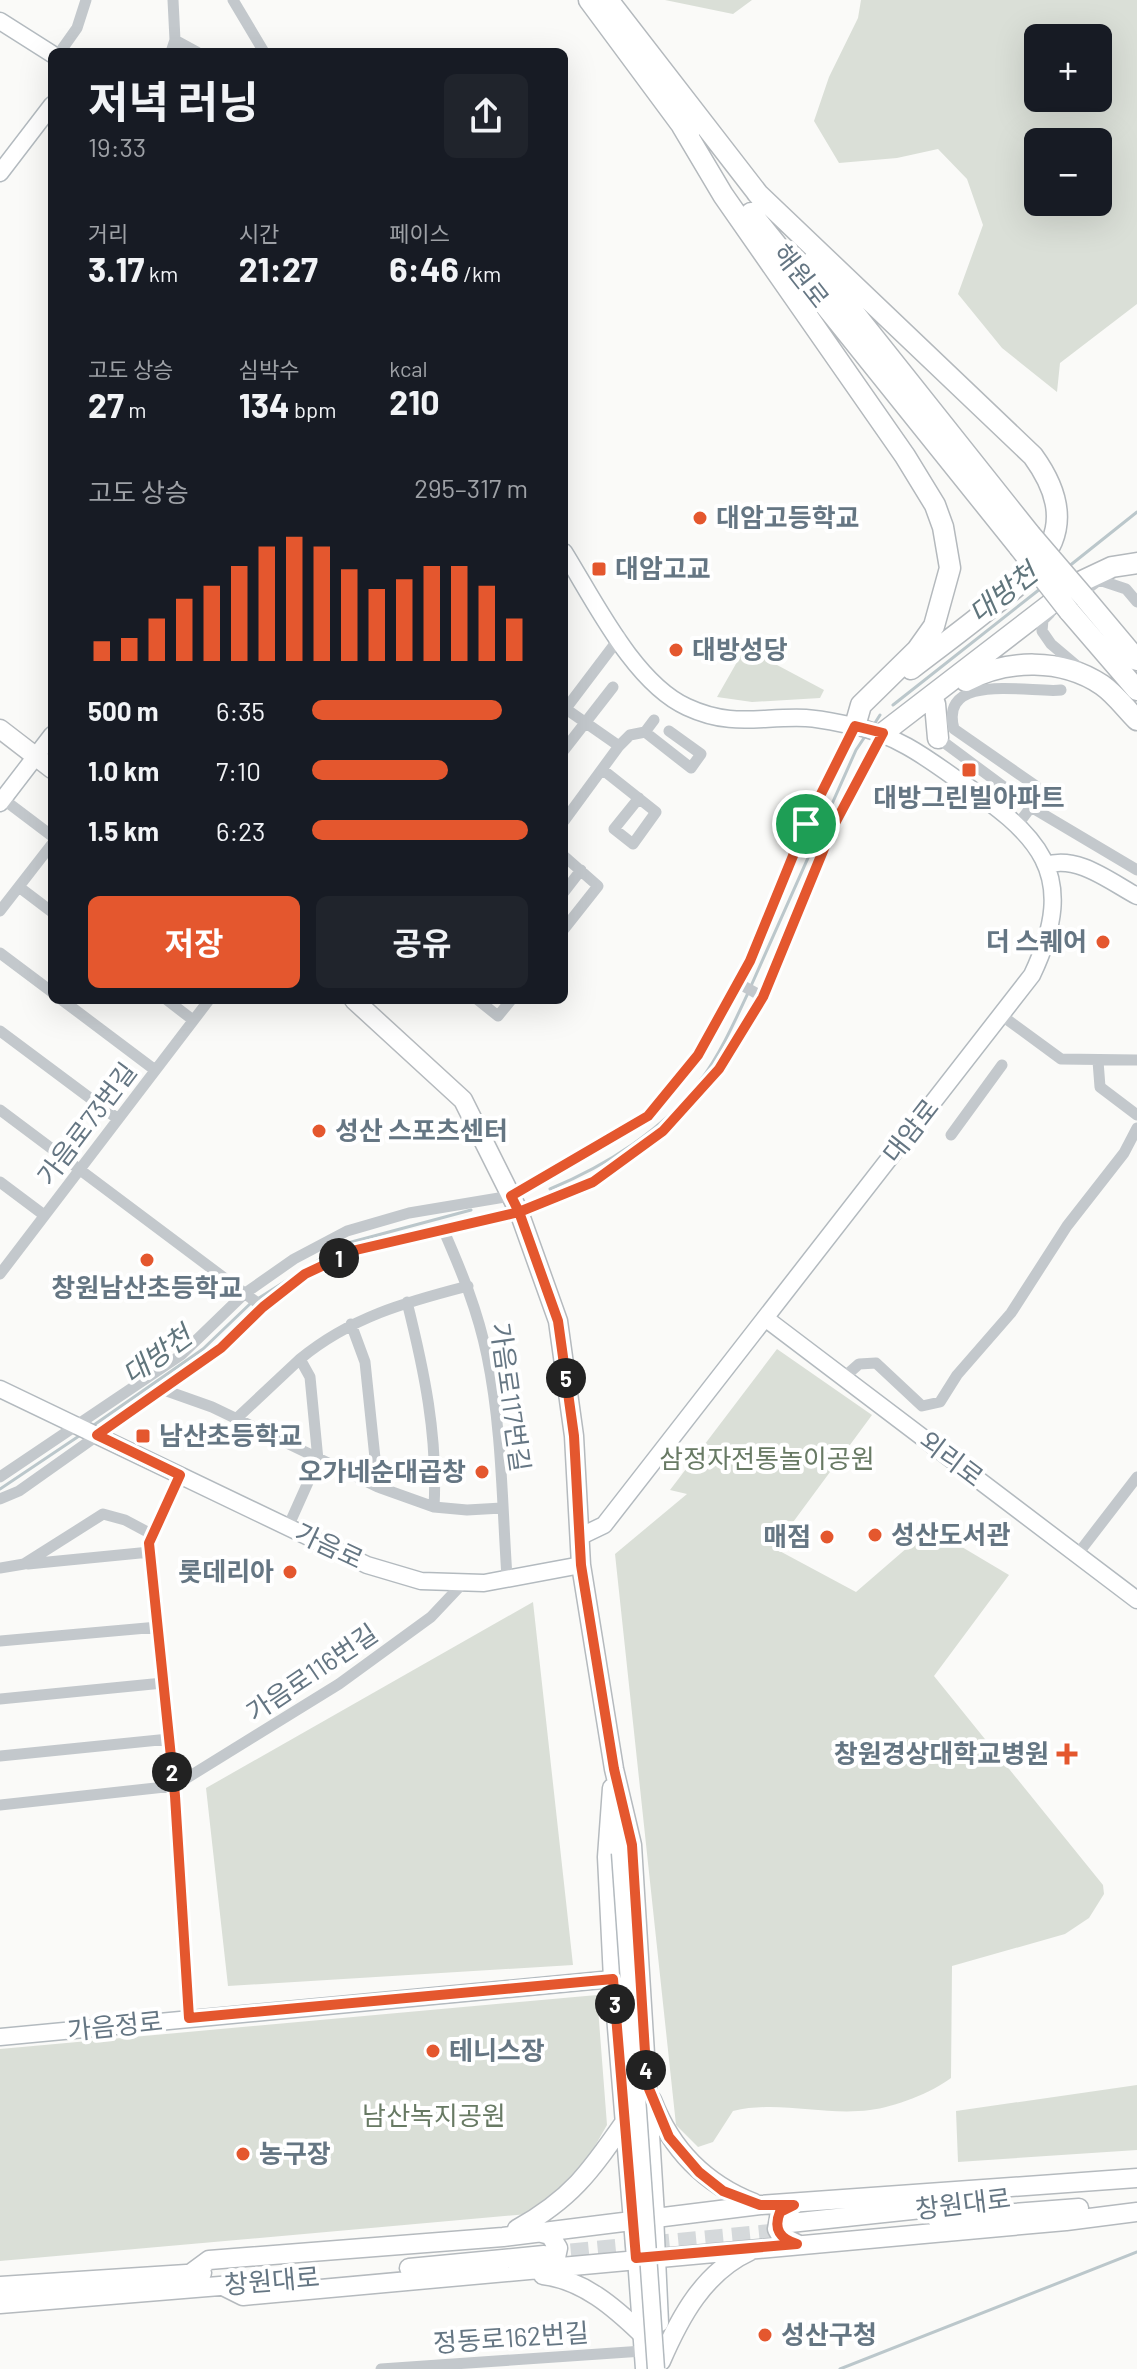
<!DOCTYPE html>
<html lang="ko">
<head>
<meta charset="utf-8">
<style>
	body { margin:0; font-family:Barlow,"Noto Sans KR",sans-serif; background:#20242c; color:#f1f3f6; height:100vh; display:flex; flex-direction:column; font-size:30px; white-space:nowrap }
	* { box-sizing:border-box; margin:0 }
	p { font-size:26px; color:#9ea1a6 }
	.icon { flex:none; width:44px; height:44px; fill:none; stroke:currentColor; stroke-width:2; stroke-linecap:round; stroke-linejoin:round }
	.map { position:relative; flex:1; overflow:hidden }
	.details { position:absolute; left:48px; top:48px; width:520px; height:956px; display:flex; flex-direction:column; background:#171b24; border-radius:12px; box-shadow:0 8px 32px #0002 }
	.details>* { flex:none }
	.controls { position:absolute; left:1024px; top:24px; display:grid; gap:16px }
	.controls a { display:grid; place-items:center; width:88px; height:88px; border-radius:12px; background:#171b24; box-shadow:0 8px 32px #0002; font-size:40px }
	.pin { position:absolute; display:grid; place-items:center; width:68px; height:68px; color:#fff; margin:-34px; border:4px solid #fff; border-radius:50%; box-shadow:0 2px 8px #0007 }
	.km { position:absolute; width:40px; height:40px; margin:-20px; border-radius:50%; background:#222; color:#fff; font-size:22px; line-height:40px; text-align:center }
	.round { display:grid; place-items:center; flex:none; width:84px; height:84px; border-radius:12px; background:#20242c }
	.headline { display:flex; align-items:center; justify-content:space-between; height:136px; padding:0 40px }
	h1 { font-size:44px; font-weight:700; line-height:60px }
	.metrics { display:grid; grid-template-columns:repeat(3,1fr); gap:12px; height:136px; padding:8px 40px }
	.metrics div { display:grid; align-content:center }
	.metrics b { font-size:34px; font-weight:700 }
	.metrics small { font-size:22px; font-weight:400 }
	.metrics p { font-size:22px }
	.chart { height:224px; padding:16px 40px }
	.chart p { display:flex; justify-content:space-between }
	.chart svg { width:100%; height:144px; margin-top:8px; stroke:#e4572e; stroke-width:6 }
	.action { display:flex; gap:16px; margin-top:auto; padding:16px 40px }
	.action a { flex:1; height:92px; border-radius:12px; background:#e4572e; color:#fff; font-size:32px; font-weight:700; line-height:92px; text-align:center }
	.action a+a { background:#20242c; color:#f1f3f6 }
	ul { padding:0 40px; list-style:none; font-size:26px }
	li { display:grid; grid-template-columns:128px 96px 1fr; align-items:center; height:60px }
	li i { height:20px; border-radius:10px; background:#e4572e }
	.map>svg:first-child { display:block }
	.green { fill:#dadfd7; fill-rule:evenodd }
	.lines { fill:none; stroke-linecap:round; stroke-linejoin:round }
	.stream { stroke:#bbc7cb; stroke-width:3 }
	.primary-tunnel { stroke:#d5d9db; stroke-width:18; stroke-dasharray:18 9; stroke-linecap:butt }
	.secondary-casing { stroke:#b3babf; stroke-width:19 }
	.primary-casing { stroke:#b5babe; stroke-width:21 }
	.highway-casing { stroke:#b4b9bd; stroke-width:23 }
	.street { stroke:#c3c8cc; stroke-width:11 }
	.secondary { stroke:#fff; stroke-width:16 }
	.primary { stroke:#fff; stroke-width:18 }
	.highway { stroke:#fff; stroke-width:20 }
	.secondary-bridge-casing { stroke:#b3babf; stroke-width:19; stroke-linecap:butt }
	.highway-bridge-casing { stroke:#b4b9bd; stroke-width:23; stroke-linecap:butt }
	.secondary-bridge { stroke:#fff; stroke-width:16 }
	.highway-bridge { stroke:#fff; stroke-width:20 }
	.route-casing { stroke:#fff; stroke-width:16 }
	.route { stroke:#e4572e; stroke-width:10 }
	.poi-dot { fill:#e4572e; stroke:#fff; stroke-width:3 }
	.labels { text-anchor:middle; stroke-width:8; stroke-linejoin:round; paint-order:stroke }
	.street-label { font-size:26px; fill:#657683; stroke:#fff }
	.poi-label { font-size:26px; font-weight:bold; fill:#657683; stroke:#fff; text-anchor:start }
	.park-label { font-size:26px; fill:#687a64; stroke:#fff }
	.water-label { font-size:28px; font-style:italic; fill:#60757c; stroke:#fff }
</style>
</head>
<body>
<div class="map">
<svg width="1137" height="2369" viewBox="0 0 1137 2369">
	<rect width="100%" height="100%" fill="#fafaf8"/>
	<path class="green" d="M665 0H752L733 14Z
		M861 0H1137V304L1060 363 1057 392 1002 348 958 294 983 225 967 179 938 149 897 158 839 163 814 121 829 77 858 18ZM1038 38H1098V98H1038ZM1038 142H1098V202H1038Z
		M745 648 824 690 820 698 752 702 717 697Z
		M777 1349 872 1415 774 1548 856 1592 930 1528 1009 1575 934 1676 1103 1885 1104 1894 1089 1918 1065 1934 952 1966 951 2078C931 2093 895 2107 870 2110 824 2116 779 2100 733 2111L713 2142 698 2147 676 2125 615 1554 687 1494 670 1490Z
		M533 1602 573 1965 228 1986 206 1788Z
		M597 1995 607 2125 572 2186 528 2214 0 2261V2049Z
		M1137 2085V2150L958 2162 956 2111Z"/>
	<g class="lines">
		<path class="stream" d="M1068 567 1137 512
			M893 705 1040 589
			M873 726 880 715
			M751 986 856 750 866 735
			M550 1189C605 1166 664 1130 700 1081 719 1056 735 1021 748 993
			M259 1298 344 1244 471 1210
			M91 1427 203 1349 252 1302
			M0 1489 82 1434
			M840 2369 1137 2252"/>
		<path class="primary-tunnel" d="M544 2255 791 2231"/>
		<g class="secondary-casing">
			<path id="secondary" d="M0 21 52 54
				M0 173 52 105
				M564 552C594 600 634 683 687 707 732 728 761 716 806 718 822 719 838 723 854 726 893 734 923 755 955 778 1038 834 1081 872 1032 975L604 1525 579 1537
				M0 803 52 735
				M1046 865C1078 855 1109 881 1137 896
				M765 1318 1137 1600
				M0 1389 367 1565 421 1581 484 1583 581 1565
				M617 1811 620 1853
				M0 2037 613 1979
				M655 2215 660 2323
				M636 2258 644 2369"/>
		</g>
		<g class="primary-casing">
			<path id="primary" d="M0 729 52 769
				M354 1000 463 1100 519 1212 558 1321 574 1436 581 1565 614 1769 632 1845 655 2215
				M612 1788 607 1857 613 1979 636 2258
				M652 2100C671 2149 705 2184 754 2203
				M794 2205 780 2212 777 2229 781 2236 797 2244
				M937 2219 1079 2208
				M790 2223 987 2202
				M517 2229C571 2199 590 2172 624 2123
				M538 2232 550 2235 558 2248 555 2262 542 2269
				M409 2268 544 2255
				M190 2274 209 2260 503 2237 760 2205 1137 2178
				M543 2275C583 2280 614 2307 642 2334
				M0 2286 202 2273
				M223 2286 243 2296 1066 2221 1137 2212
				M0 2304 232 2285
				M661 2361C680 2317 704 2272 750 2251"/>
		</g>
		<g class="highway-casing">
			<path id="highway" d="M589 0 689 135
				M608 0 765 203
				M682 126 723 195 905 456 935 505 943 527 950 568 934 626 917 650 861 705 855 726
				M757 193 1033 456C1083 525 1048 564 990 608 964 629 937 649 911 669
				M751 213 1019 547
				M813 261 1030 534
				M1084 597 1137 660
				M1069 611 1137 690
				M966 681C1007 659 1062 658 1102 685 1115 694 1126 709 1137 720
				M935 704 938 738
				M883 733 1078 583 1112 567 1137 563"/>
		</g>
		<path class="street" d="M233 0 264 52
			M175 40 197 52
			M60 52 77 28 86 0
			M171 52 175 40 173 0
			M1091 586 1099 580 1126 589 1137 602
			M1050 613 1043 620 1042 631 1051 644 1077 666
			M566 709 619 746
			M564 711 620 637
			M645 732 691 768 701 754 669 731
			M938 738 1031 807 1137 870
			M564 750 613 687
			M603 770 656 812 633 844 614 829 639 798
			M3 799 52 836
			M564 821 619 746 630 735 645 732 654 720
			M1019 823 1031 807 1036 786 954 729C938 670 1034 694 1061 690
			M564 856 598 886 564 929
			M19 887 52 912
			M564 892 581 870
			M0 911 52 844
			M0 953 52 992
			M738 983 763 997
			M62 1000 155 1070
			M167 1000 193 1020
			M478 1000 498 1016 511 1000
			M1001 1015 1061 1059 1137 1060
			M0 1031 118 1119
			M1098 1061 1100 1087 1137 1115
			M0 1110 263 1307
			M951 1135 1002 1065
			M0 1182 44 1215
			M443 1229C461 1270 478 1311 487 1356 502 1428 502 1504 507 1577
			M0 1274 209 1000
			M407 1302C424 1370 438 1436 434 1507
			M351 1324 365 1362 378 1487
			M843 1378 859 1364 876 1363 922 1406 940 1402 957 1375 1011 1313 1067 1226 1124 1153 1137 1128
			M164 1390 212 1407 378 1487 434 1507 467 1510 502 1508
			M236 1419 300 1359
			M180 1475 149 1543 175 1796 189 2018
			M0 1477 181 1355 244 1294 294 1259 347 1231 409 1213 511 1196 648 1116 698 1055 750 961 806 824 855 726
			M0 1499 19 1491 221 1348 263 1307 305 1274 356 1250 519 1212 593 1182 663 1131 719 1069 763 997 832 829 883 733
			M288 1527 318 1460 310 1377 300 1359C351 1317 406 1302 468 1286
			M1077 1555 1137 1477
			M28 1564 150 1552
			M0 1568 24 1564 103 1514 125 1520 153 1535
			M0 1641 158 1627
			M0 1699 163 1683
			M0 1756 169 1739
			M0 1805 174 1786 339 1684 431 1617 464 1582
			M381 2369 643 2351"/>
		<use href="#secondary" class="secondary"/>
		<use href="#primary" class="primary"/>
		<use href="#highway" class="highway"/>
		<g class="secondary-bridge-casing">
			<path id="secondary-bridge" d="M620 1853 656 2369"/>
		</g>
		<g class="highway-bridge-casing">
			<path id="highway-bridge" d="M1030 534 1084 597
				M1019 547 1069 611"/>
		</g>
		<use href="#secondary-bridge" class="secondary-bridge"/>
		<use href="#highway-bridge" class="highway-bridge"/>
	</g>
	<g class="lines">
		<g class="route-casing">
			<path id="route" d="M806 824 750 961 698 1055 648 1116 511 1196 519 1212 356 1250 305 1274 263 1307 221 1348 97 1435 180 1475 149 1543 175 1796 189 2018 613 1979 636 2258 797 2244C780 2239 773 2229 780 2212L794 2205H760L723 2191 699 2172 669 2137 647 2084 632 1845 614 1769 581 1565 574 1436 558 1321 519 1212 593 1182 663 1131 719 1069 763 997 832 829 883 733 855 726 806 824"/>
		</g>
		<use href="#route" class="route"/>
	</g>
	<g class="poi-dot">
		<circle cx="700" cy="518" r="8"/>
		<rect x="591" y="561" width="16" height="16" rx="4"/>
		<circle cx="676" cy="650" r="8"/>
		<rect x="961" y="762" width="16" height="16" rx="4"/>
		<circle cx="1103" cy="942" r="8"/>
		<circle cx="319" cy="1131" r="8"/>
		<circle cx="147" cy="1260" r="8"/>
		<rect x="135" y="1428" width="16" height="16" rx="4"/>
		<circle cx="482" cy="1472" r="8"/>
		<circle cx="875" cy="1535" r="8"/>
		<circle cx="827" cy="1537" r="8"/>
		<circle cx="290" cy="1572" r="8"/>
		<path d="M1063 1742h8v8h8v8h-8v8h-8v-8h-8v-8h8z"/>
		<circle cx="433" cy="2051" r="8"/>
		<circle cx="243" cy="2154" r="8"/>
		<circle cx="765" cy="2335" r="8"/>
	</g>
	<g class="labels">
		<g class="street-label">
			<text transform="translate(801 276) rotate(52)" y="9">해원로</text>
			<text transform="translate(87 1124) rotate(-53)" y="9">가음로73번길</text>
			<text transform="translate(911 1131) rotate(-52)" y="9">대암로</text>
			<text transform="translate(510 1397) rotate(82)" y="9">가음로117번길</text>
			<text transform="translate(951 1459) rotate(37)" y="9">외리로</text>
			<text transform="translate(329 1546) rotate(25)" y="9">가음로</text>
			<text transform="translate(312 1673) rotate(-34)" y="9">가음로116번길</text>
			<text transform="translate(115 2026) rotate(-6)" y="9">가음정로</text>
			<text transform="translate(963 2204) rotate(-7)" y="9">창원대로</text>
			<text transform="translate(272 2281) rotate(-5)" y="9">창원대로</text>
			<text transform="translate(511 2338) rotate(-4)" y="9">정동로162번길</text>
		</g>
		<g class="poi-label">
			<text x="716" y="527">대암고등학교</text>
			<text x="615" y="578">대암고교</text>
			<text x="692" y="659">대방성당</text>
			<text x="969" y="807" text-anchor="middle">대방그린빌아파트</text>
			<text x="1087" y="951" text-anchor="end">더 스퀘어</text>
			<text x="335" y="1140">성산 스포츠센터</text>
			<text x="147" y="1297" text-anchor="middle">창원남산초등학교</text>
			<text x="159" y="1445">남산초등학교</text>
			<text x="466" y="1481" text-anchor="end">오가네순대곱창</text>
			<text x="891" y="1544">성산도서관</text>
			<text x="811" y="1546" text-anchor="end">매점</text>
			<text x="274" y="1581" text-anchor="end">롯데리아</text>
			<text x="1049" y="1763" text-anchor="end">창원경상대학교병원</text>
			<text x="449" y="2060">테니스장</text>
			<text x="259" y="2163">농구장</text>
			<text x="781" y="2344">성산구청</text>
		</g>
		<g class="park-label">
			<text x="767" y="1468">삼정자전통놀이공원</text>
			<text x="434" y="2125">남산녹지공원</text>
		</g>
		<g class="water-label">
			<text transform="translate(1003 593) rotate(-38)" y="10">대방천</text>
			<text transform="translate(157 1355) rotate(-36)" y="10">대방천</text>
		</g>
	</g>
</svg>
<div class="controls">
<a>+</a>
<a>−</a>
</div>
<div class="pin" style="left:806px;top:824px;background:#1e9e55"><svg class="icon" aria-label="arrive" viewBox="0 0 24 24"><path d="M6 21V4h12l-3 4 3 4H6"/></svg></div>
<b class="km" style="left:339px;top:1258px">1</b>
<b class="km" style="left:172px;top:1772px">2</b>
<b class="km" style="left:615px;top:2004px">3</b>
<b class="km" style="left:646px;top:2070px">4</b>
<b class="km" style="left:566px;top:1378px">5</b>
<section class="details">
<div class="headline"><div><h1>저녁 러닝</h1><p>19:33</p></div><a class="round"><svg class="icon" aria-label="share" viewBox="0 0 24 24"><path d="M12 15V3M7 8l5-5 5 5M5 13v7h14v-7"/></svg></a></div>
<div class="metrics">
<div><p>거리</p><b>3.17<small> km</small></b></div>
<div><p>시간</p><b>21:27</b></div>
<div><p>페이스</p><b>6:46<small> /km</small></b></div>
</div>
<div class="metrics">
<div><p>고도 상승</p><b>27<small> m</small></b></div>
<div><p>심박수</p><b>134<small> bpm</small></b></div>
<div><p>kcal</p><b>210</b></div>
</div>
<div class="chart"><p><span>고도 상승</span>295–317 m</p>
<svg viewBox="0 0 160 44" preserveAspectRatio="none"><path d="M5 44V38M15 44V37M25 44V31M35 44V25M45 44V21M55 44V15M65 44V9M75 44V6M85 44V9M95 44V16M105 44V22M115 44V19M125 44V15M135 44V15M145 44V21M155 44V31"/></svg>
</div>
<ul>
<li><b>500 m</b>6:35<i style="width:88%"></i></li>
<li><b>1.0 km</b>7:10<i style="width:63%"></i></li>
<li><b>1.5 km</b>6:23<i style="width:100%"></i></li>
</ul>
<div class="action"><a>저장</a><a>공유</a></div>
</section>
</div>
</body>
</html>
